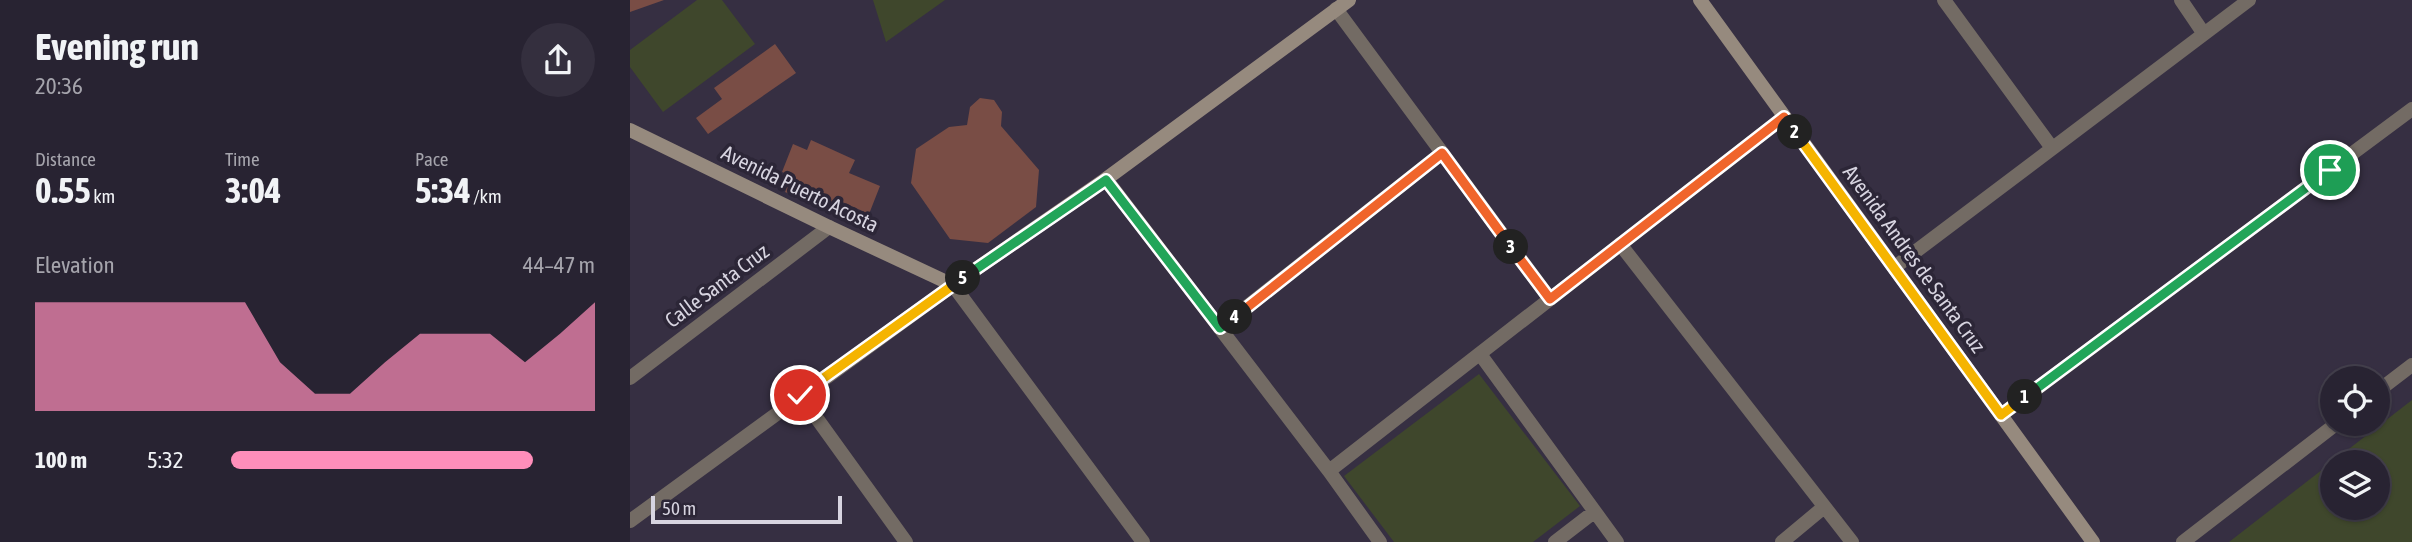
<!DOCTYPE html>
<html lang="en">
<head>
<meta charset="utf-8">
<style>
	body { margin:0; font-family:"Asap Condensed",sans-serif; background:#342f3e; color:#f1f3f6; height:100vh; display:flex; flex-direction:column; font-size:26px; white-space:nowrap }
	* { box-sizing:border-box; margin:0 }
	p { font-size:23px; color:#a5a4ac }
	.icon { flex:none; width:38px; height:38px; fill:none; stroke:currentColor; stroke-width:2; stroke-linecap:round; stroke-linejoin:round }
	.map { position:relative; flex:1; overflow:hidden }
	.details { display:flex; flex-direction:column; background:#282332; width:630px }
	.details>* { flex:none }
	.tools { position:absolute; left:1690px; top:366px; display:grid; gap:14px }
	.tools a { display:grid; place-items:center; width:70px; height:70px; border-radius:50%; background:#282332; box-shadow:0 2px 5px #0004,0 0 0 2px #44404d; font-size:35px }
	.scale { position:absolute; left:21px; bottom:18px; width:191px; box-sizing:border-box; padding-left:7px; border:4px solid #d7d4e0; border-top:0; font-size:19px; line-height:24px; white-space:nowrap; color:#d7d4e0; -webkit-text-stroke:5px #2c2637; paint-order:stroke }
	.pin { position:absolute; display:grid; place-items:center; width:60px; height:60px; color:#fff; margin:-30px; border:4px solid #fff; border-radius:50%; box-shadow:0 2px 7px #0007 }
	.km { position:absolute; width:35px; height:35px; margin:-18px; border-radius:50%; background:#222; color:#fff; font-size:19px; line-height:35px; text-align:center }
	.round { display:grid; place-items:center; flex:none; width:74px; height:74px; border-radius:37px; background:#342f3e }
	.head { display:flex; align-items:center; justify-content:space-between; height:119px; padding:0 35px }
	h1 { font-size:38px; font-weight:700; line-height:52px }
	.metrics { display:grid; grid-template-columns:repeat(3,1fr); gap:10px; height:119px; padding:7px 35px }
	.metrics div { display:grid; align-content:center }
	.metrics b { font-size:35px; font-weight:700 }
	.metrics small { font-size:19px; font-weight:400 }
	.metrics p { font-size:19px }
	.chart { height:196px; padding:14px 35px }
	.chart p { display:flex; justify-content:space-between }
	.chart svg { width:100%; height:126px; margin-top:7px; fill:#ff8eba; opacity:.7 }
	ul { padding:0 35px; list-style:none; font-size:23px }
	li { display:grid; grid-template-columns:112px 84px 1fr; align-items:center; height:52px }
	li i { height:18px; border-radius:9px; background:#ff8eba }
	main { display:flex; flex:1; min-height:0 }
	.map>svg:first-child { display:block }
	.green { fill:#3f472c; fill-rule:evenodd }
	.building { fill:#794d45 }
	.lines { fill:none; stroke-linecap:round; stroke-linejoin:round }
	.street { stroke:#736b64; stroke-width:14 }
	.secondary { stroke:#968a7e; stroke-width:14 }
	.split-1-casing { stroke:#fff; stroke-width:14 }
	.split-2-casing { stroke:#fff; stroke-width:14 }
	.split-3-casing { stroke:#fff; stroke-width:14 }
	.split-4-casing { stroke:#fff; stroke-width:14 }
	.split-5-casing { stroke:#fff; stroke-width:14 }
	.split-6-casing { stroke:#fff; stroke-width:14 }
	.split-1 { stroke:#22a559; stroke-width:9 }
	.split-2 { stroke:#f5b400; stroke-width:9 }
	.split-3 { stroke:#f0652b; stroke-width:9 }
	.split-4 { stroke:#f0652b; stroke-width:9 }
	.split-5 { stroke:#22a559; stroke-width:9 }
	.split-6 { stroke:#f5b400; stroke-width:9 }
	.labels { text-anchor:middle; stroke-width:7; stroke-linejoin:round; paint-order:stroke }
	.street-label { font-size:21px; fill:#d7d4e0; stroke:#2c2637 }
</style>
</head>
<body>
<main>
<section class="details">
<div class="head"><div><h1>Evening run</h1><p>20:36</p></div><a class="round"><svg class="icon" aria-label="share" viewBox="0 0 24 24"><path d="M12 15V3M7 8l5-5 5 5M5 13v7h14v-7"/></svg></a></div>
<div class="metrics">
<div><p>Distance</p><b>0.55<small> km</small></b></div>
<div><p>Time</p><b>3:04</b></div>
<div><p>Pace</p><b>5:34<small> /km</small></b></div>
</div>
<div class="chart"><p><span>Elevation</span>44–47 m</p>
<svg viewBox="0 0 160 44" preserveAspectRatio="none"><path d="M0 44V6L10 6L20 6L30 6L40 6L50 6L60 6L70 27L80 38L90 38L100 27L110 17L120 17L130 17L140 27L150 17L160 6V44z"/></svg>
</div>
<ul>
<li><b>100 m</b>5:32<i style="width:83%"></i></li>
</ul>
</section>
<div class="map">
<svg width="1782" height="542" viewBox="0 0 1782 542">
	<rect width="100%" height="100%" fill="#362f42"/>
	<path class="green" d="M67 0H92L125 44 33 112 0 67V50Z
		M243 0H315L256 42Z
		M849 374 950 506 903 542H764L714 476Z
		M1782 400V542H1599ZM1703 462H1748V508H1703Z"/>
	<path class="building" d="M0 0H34L0 12Z
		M145 44 166 73 78 134 66 118 92 99 84 88Z
		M350 98 364 100 372 112 371 126 409 170 406 207 358 243 320 239 281 183 286 149 319 127 337 125 340 107Z
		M181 140 225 160 219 173 250 186 239 214 208 200 203 213 155 192 162 176 152 172 163 144 177 150Z"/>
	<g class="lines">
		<path class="street" d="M1314 0 1422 148
			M1551 0 1574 34
			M706 9 920 299
			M476 179 699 471 750 542
			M990 244 1222 542
			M1265 267 1619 0
			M590 328 812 153
			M850 354 987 542
			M0 378 199 227
			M1748 391 1782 365
			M170 395 276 542
			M1371 415 1782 109
			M699 471 1154 117
			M0 521 323 285 513 542
			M925 542 964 512
			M1152 542 1194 507
			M1553 542 1706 424"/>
		<path class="secondary" d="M1070 0 1463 542
			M0 130 199 227 323 285 476 179 719 0"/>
	</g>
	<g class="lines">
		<g class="split-1-casing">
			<path id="split-1" d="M1395 397 1700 170"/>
		</g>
		<g class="split-2-casing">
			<path id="split-2" d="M1165 132 1371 415 1395 397"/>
		</g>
		<g class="split-3-casing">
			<path id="split-3" d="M881 247 920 299 1154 117 1165 132"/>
		</g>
		<g class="split-4-casing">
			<path id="split-4" d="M605 317 812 153 881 247"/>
		</g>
		<g class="split-5-casing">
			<path id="split-5" d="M333 278 476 180 590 328 605 317"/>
		</g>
		<g class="split-6-casing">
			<path id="split-6" d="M170 395 333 278"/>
		</g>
		<use href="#split-1" class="split-1"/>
		<use href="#split-2" class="split-2"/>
		<use href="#split-3" class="split-3"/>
		<use href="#split-4" class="split-4"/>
		<use href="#split-5" class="split-5"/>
		<use href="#split-6" class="split-6"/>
	</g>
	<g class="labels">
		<g class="street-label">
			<text transform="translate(170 189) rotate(26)" y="7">Avenida Puerto Acosta</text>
			<text transform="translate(1284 259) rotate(54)" y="7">Avenida Andres de Santa Cruz</text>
			<text transform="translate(87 286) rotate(-37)" y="7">Calle Santa Cruz</text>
		</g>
	</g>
</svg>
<div class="tools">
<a><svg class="icon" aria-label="locate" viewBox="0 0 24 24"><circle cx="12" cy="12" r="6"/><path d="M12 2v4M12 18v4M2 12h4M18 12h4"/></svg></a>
<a><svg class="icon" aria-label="layers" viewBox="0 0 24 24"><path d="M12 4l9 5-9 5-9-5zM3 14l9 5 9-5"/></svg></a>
</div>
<div class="scale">50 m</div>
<div class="pin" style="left:1700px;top:170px;background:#1e9e55"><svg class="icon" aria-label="arrive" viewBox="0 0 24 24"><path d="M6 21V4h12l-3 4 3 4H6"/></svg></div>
<div class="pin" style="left:170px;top:395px;background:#d93025"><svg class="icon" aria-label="check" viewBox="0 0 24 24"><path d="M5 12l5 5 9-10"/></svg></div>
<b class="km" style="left:1395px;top:397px">1</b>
<b class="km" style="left:1165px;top:132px">2</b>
<b class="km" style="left:881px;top:247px">3</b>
<b class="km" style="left:605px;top:317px">4</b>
<b class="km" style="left:333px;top:278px">5</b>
</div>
</main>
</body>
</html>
